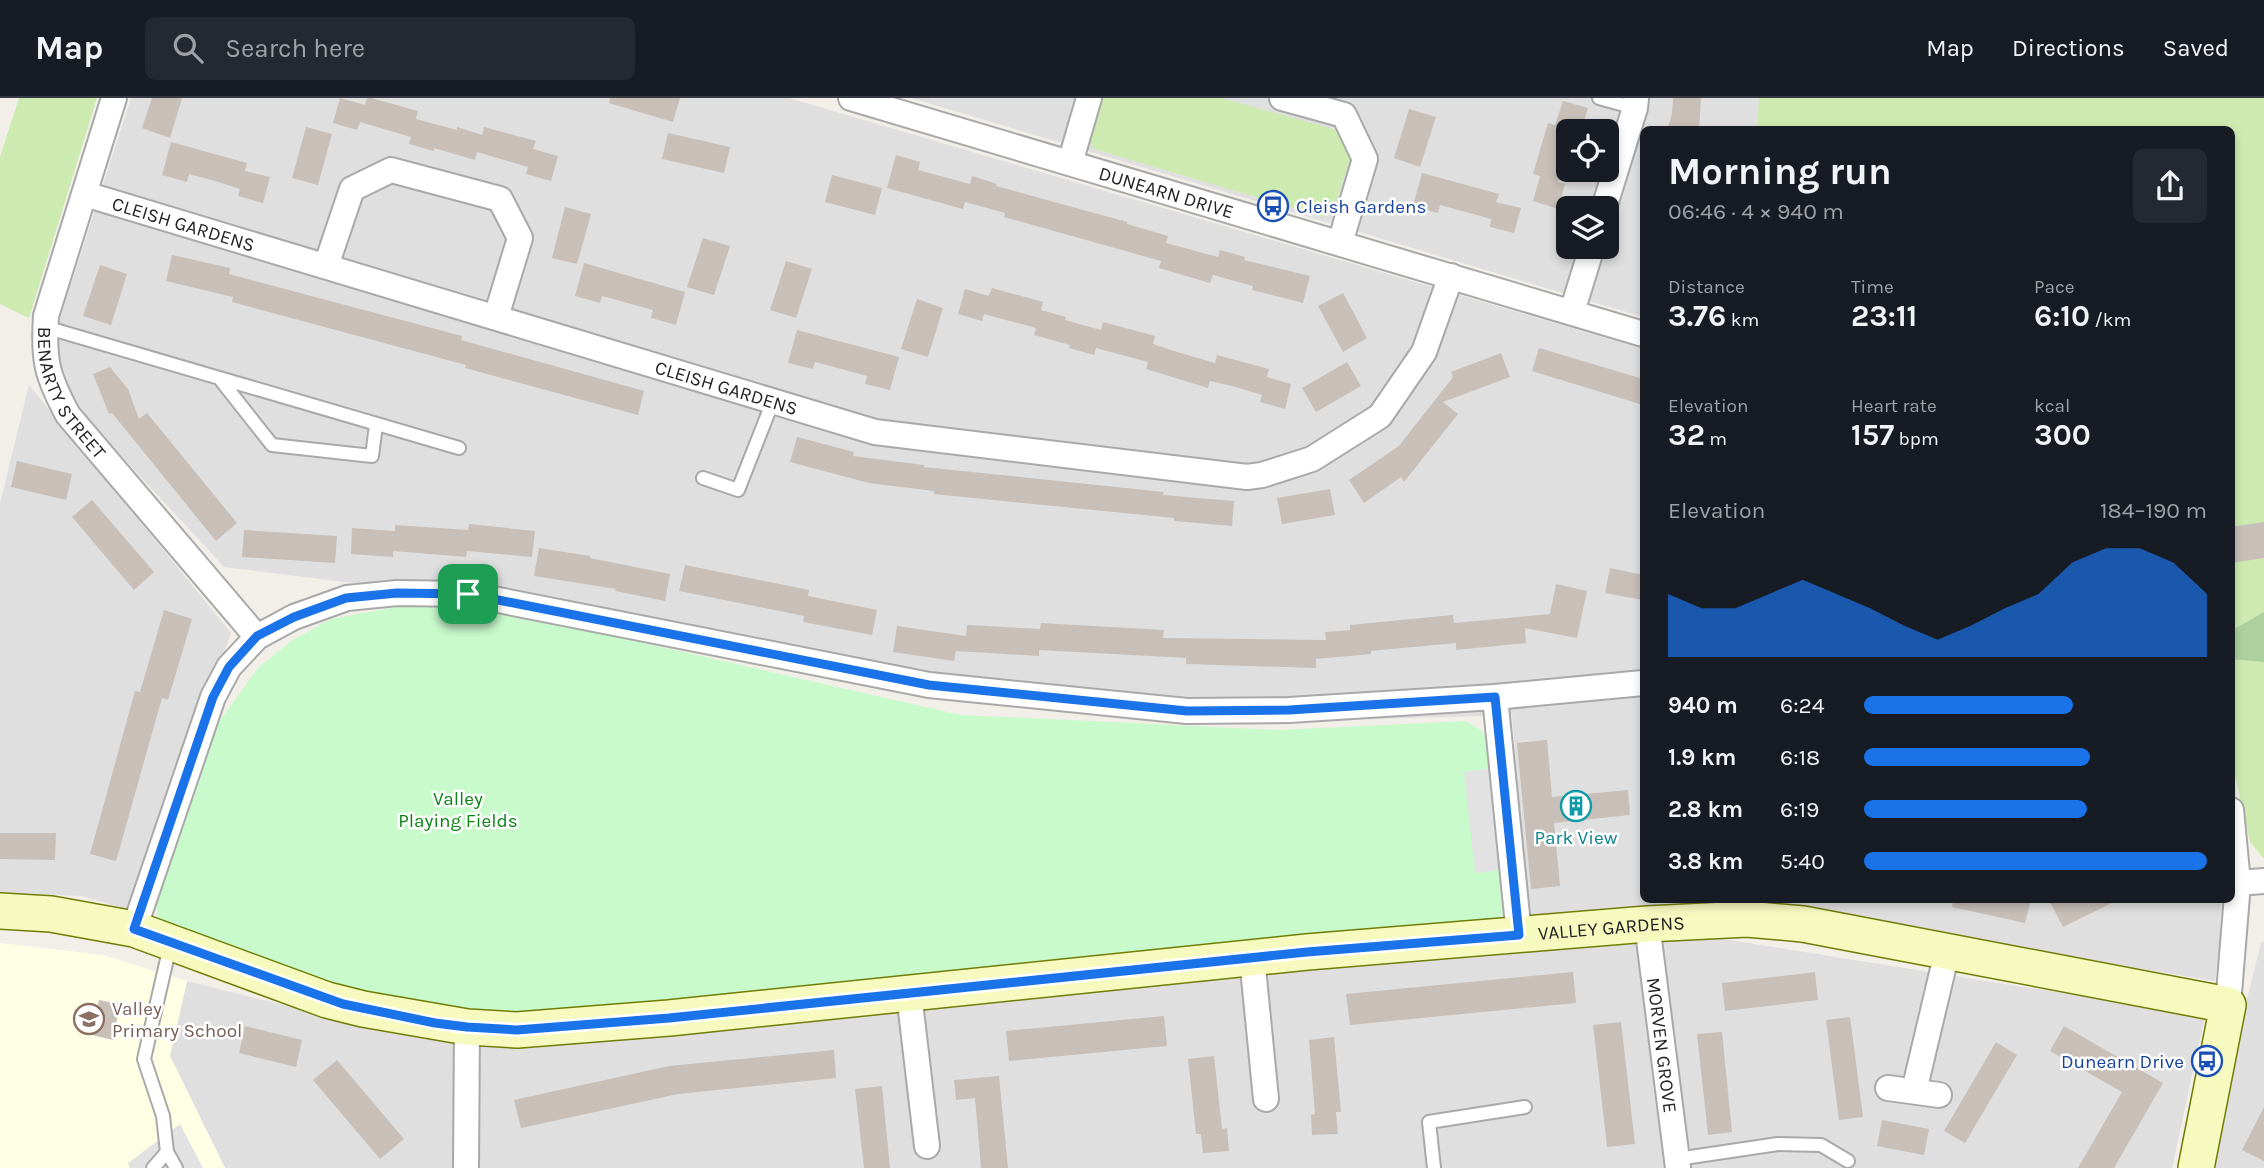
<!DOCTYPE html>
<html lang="en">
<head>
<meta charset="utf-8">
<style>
	body { margin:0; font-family:Karla,sans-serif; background:#242831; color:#f1f3f6; height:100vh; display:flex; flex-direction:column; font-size:26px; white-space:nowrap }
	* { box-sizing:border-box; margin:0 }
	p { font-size:23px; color:#9ea1a6 }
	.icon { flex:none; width:38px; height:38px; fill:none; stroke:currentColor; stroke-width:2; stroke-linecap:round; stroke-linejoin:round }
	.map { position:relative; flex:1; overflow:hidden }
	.sheet { position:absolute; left:1640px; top:28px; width:595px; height:777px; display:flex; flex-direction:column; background:#171b24; border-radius:10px; box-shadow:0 4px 10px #0003 }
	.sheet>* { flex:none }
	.fabs { position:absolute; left:1556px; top:21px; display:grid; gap:14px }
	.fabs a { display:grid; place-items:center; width:63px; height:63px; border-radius:10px; background:#171b24; box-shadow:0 4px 10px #0003; font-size:35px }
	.pin { position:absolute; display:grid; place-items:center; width:60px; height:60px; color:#fff; margin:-30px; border-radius:14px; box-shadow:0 4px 10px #0006 }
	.round { display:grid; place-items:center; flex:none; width:74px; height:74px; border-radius:10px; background:#242831 }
	.summary { display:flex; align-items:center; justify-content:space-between; height:119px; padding:0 28px }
	h1 { font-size:38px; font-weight:700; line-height:52px }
	.figures { display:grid; grid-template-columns:repeat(3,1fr); gap:10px; height:119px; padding:7px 28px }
	.figures div { display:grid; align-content:center }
	.figures b { font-size:30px; font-weight:700 }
	.figures small { font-size:19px; font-weight:400 }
	.figures p { font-size:19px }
	.chart { height:196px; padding:14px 28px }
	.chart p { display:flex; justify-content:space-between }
	.chart svg { width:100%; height:126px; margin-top:7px; fill:#1a73e8; opacity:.7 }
	ul { padding:0 28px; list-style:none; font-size:23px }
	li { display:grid; grid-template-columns:112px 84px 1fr; align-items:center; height:52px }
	li i { height:18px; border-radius:9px; background:#1a73e8 }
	header { display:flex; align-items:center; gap:42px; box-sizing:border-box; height:98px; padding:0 35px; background:#171b24; border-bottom:2px solid #363941 }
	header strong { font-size:33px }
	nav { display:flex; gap:38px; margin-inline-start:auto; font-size:24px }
	.search { width:490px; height:63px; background:#242831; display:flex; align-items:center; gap:18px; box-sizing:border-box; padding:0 24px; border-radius:10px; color:#9ea1a6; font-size:26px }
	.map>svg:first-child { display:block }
	.residential { fill:#e0dfdf; fill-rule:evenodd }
	.education { fill:#ffffe5 }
	.grass { fill:#cdebb0 }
	.forest { fill:#add19e }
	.park { fill:#c8facc }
	.parking { fill:#e2e2e2 }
	.building { fill:#c7bfb8 }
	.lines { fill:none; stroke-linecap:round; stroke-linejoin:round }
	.lane-casing { stroke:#a9a9a9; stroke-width:16 }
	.street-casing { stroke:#a9a9a9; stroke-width:28 }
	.secondary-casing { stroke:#707d05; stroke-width:38 }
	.lane { stroke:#fff; stroke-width:12 }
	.street { stroke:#fff; stroke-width:24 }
	.secondary { stroke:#f7fabf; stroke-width:35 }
	.route-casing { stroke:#fff; stroke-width:14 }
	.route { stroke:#1a73e8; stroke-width:9 }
	.labels { text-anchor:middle; stroke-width:5; stroke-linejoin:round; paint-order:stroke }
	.street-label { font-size:19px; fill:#222; stroke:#fff }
	.transit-label { font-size:19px; fill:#164399; stroke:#fff; text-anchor:start }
	.park-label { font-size:19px; fill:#0c8416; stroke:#fff }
	.culture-label { font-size:19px; fill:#0d838f; stroke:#fff }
	.education-label { font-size:19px; fill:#785e54; stroke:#fff; text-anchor:start }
</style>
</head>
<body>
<header>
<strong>Map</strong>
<div class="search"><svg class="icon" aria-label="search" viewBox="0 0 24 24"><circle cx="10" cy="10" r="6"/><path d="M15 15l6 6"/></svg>Search here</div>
<nav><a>Map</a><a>Directions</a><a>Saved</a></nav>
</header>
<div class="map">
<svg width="2264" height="1070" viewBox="0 0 2264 1070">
	<rect width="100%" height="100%" fill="#f2efe9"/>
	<path class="residential" d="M131 0H789L1643 251V802H2221L2220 842 2215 883 1756 806 1527 820 1512 617 1301 623 1097 616 858 587 417 493 224 469 79 312 62 280 54 239Z
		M911 0H1759L1757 31 1643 32V219ZM1568 33H1606V72H1568ZM1568 110H1606V149H1568Z
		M29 287 231 535 132 812 81 798 0 794V405Z
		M1692 836 2205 918 2172 1070H225L170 958 187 883 379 931 506 949 1517 843Z
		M2264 843V1070H2213L2242 921 2261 845Z"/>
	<path class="education" d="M0 845 103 857 187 883 170 958 225 1070H0Z"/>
	<path class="grass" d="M19 0H97L29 220 0 206V59Z
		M1101 0H1221L1337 32 1346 42 1352 56 1333 113 1324 119 1094 51 1089 43 1088 37Z
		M1759 0H2264V761L2250 744 2231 660V32H1757Z"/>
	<path class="forest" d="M2264 514V564L2231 561V533Z"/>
	<path class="park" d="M471 506 961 617 1279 632 1466 623 1481 632 1490 647 1506 812 1489 831 493 923 308 886 159 824 156 808 218 625 259 569 293 542 331 521 402 508Z"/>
	<path class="parking" d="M1493 670 1503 772 1475 775 1464 674Z
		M180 1026 203 1070H130L128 1065Z"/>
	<path class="building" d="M152 0H182L170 40 142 30Z
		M340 0 365 7 367 0H371L418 13 416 21 457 32V29L482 37 484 29 536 43 533 51 558 58 551 83 526 76 528 69 477 54 475 62 434 50V53L409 46 411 39 360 24 357 32 333 25Z
		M610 0H680L673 24 609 5Z
		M1673 0H1701L1699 32H1667L1672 16Z
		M1563 3 1588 10 1581 33H1568V50L1558 84 1565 86 1558 111 1533 103 1540 78 1533 76 1548 25 1555 27Z
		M1409 11 1436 19 1420 69 1394 60Z
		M306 29 332 36 318 87 292 80Z
		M668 35 730 49 724 75 662 61Z
		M171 44 247 65 245 73 270 79 263 105 238 98 240 91 215 83 189 76 187 84 162 77Z
		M896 57 920 64 918 72 970 86 972 78 997 86 996 88 1127 124V126L1168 138 1166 145 1218 159 1220 152 1245 159 1244 162 1310 178 1303 205 1252 192 1253 188 1213 177 1210 185 1159 170 1161 163 1004 119 1005 115 965 104 963 111 887 90Z
		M1422 75 1499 96 1496 104 1521 110 1514 135 1490 129 1491 121 1466 114 1440 107 1438 115 1413 108Z
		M832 77 882 90 875 117 825 104Z
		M565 109 591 116 577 166 552 160Z
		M703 140 730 148 714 197 687 189Z
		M172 157 230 170 229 176 462 238 461 242 644 293 638 317 465 270 466 267 232 204 233 199 166 183Z
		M786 163 812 171 796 220 770 212Z
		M584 165 685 194 676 227 651 220 653 212 602 198 600 205 575 198Z
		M100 167 127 176 111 227 83 218Z
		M992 190 1043 204 1041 212 1066 219 1065 222 1101 232 1103 224 1155 238 1153 246 1177 254 1215 265 1217 257 1269 271 1267 279 1291 286 1285 311 1260 304 1262 297 1236 289 1210 283 1208 290 1146 271 1148 264 1096 250 1094 257 1069 250 1070 247 1034 237 1036 230 984 216 982 223 958 216 965 191 989 198Z
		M1343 195 1367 240 1343 254 1318 208Z
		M917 201 943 210 928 259 901 251Z
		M797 232 899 259 890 292 865 286 867 278 815 264 813 271 788 265Z
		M1539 250 1643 281V307L1532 273Z
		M1501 255 1510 279 1443 304 1458 316 1404 384 1401 379 1364 405 1349 382 1399 348 1453 279 1451 274Z
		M1347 264 1361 288 1316 314 1302 290Z
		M110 269 128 291 139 321 147 315 237 425 216 443 112 315 109 316 93 276Z
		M797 339 854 354 853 358 924 367V369L1164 394 1163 397 1234 403 1232 428 1174 423V420L934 396V393L869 385 790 364Z
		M17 363 72 376 66 402 11 389Z
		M1330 391 1335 417 1282 426 1277 400Z
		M92 402 154 474 134 492 72 419Z
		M2264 424V460L2231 465V429Z
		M469 426 535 433 532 459 467 453 466 459 393 453V459L351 456 352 430 395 433V427L468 432Z
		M244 432 337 438 335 465 242 459Z
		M539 450 590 458V460L670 476 665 503 615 493 616 491 534 478Z
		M685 467 809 492 808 498 877 512 872 537 803 524 804 518 679 493Z
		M1610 470 1643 477V502L1605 495Z
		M1556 486 1587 493 1577 540 1525 530 1526 545 1456 552V545L1371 553V556L1316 561V570L1186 566V560L1039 552V558L956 553 954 563 893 554 897 528 966 538 967 527 1040 531 1041 525 1164 532 1163 540 1326 542 1325 534 1350 532V527L1453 517 1454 525 1550 516Z
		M164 512 192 521 168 602 162 600 116 763 90 756 135 593 140 594Z
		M1547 642 1552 699 1628 692 1630 717 1554 725 1560 788 1531 791 1517 645Z
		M0 735H56L55 762 0 761Z
		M1953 802H2031L2025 825 1952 809Z
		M2049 802H2118L2063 829Z
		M1573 874 1576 905 1350 927 1346 896Z
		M1815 874 1818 902 1725 913 1722 885Z
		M99 902 120 906 113 942 92 937Z
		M1164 918 1167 948 1009 963 1006 933Z
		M1850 919 1863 1019 1839 1022 1826 922Z
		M1621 924 1635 1046 1607 1049 1593 927Z
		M245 928 302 942 296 969 239 955Z
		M2064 928 2163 985 2114 1070H2078L2122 994 2050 953Z
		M1722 934 1732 1034 1708 1037 1697 936Z
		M1334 939 1341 1014H1336L1338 1036 1312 1037 1311 1017 1315 1016 1309 942Z
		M1996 944 2017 957 1965 1045 1944 1033Z
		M834 952 836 980 678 996 521 1030 514 1002 669 968Z
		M1214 958 1222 1031 1227 1030 1229 1053 1203 1055 1201 1036H1196L1188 961Z
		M337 962 404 1041 380 1061 313 982Z
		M999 978 1008 1070H981L975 1000 956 1002 954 982Z
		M882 988 890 1070H864L855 991Z
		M2264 1009V1063L2242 1052Z
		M1882 1022 1929 1031 1924 1057 1877 1048Z"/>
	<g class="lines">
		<g class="lane-casing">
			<path id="lane" d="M1599 0 1635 10
				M45 229 459 350
				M220 281 272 347 372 358 376 327
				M703 380 738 392 773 303
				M170 848 144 961 163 1018 167 1054 176 1070
				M1677 1061 1778 1046 1821 1047 1848 1063
				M153 1070 167 1054
				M1434 1070 1429 1024 1525 1009"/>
		</g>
		<g class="street-casing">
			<g id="street">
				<path id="s1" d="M114 0 46 218C43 263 47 278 68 317L257 539"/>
				<path id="s2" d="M851 0 1643 236"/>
				<path d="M1282 0 1344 17 1365 61 1340 145"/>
				<path d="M1070 65 1089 0"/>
				<path id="s3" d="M85 96 875 334 1247 379 1262 377 1312 361 1380 318 1424 254 1451 178"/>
				<path d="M1604 110 1635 10 1636 0"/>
				<path d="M326 168 352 91 391 72 500 101 520 140 496 219"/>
				<path d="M1572 214 1592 149"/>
				<path d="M1495 599 1519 837"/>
				<path d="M2238 785 2264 783"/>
				<path id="s4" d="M1647 826 1678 1070"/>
				<path d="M134 831 213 599 229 569 257 539 294 519 347 500 397 495 468 496 929 587 1187 613 1289 612 1495 599 1643 585"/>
				<path d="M1252 860 1266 1001"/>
				<path d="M909 896 927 1048"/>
				<path d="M2228 907 2238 785 2231 712"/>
				<path d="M1888 990 1939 997"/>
				<path d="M1914 993 1947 854"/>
				<path d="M466 1070 467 929"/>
			</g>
		</g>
		<g class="secondary-casing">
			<g id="secondary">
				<path id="s5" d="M0 813 51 816 134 831 327 902 363 911 467 929 517 932 669 920 1307 854 1647 826 1747 821 1803 826 2228 907 2196 1070"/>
			</g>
		</g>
		<use href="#lane" class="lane"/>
		<use href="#street" class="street"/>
		<use href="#secondary" class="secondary"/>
	</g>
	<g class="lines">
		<g class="route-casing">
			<path id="route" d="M397 495 468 496 929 587 1187 613 1289 612 1495 599 1519 837 1307 854 669 920 517 932 467 929 435 925 343 906 134 831 213 599 229 569 257 538 294 519 346 500Z"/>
		</g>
		<use href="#route" class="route"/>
	</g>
	<defs>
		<g id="bus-ring" transform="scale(1.575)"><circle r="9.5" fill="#fff" stroke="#1a4fb4" stroke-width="1.5"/><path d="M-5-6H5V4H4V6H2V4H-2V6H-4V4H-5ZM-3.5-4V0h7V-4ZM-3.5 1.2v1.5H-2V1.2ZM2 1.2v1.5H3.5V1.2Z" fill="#1a4fb4"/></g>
		<g id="building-ring" transform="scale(1.575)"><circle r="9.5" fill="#fff" stroke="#0f9aa8" stroke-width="1.5"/><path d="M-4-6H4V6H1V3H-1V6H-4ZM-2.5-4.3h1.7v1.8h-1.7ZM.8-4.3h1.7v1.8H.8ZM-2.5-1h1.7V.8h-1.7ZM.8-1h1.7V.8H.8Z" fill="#0f9aa8"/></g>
		<g id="school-ring" transform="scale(1.575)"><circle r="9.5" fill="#fff" stroke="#8d6e63" stroke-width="1.5"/><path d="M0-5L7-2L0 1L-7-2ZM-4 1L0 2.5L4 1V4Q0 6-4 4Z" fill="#8d6e63"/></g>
	</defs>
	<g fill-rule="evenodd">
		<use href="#bus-ring" x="1273" y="108"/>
		<use href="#building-ring" x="1576" y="708"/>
		<use href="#school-ring" x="89" y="921"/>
		<use href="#bus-ring" x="2207" y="963"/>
	</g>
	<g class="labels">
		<g class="street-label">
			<text dy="7" stroke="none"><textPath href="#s2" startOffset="329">DUNEARN DRIVE</textPath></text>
			<text dy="7" stroke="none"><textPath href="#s3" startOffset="103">CLEISH GARDENS</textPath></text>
			<text dy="7" stroke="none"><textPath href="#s3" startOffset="670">CLEISH GARDENS</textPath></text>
			<text dy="7" stroke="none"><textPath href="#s1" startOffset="312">BENARTY STREET</textPath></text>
			<text dy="7" stroke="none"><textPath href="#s5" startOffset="1633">VALLEY GARDENS</textPath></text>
			<text dy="7" stroke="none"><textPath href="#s4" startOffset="122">MORVEN GROVE</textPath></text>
		</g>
		<g class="transit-label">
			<text x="1296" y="115">Cleish Gardens</text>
			<text x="2184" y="970" text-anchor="end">Dunearn Drive</text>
		</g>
		<g class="park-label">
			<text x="458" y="707">Valley<tspan x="458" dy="22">Playing Fields</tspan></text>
		</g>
		<g class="culture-label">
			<text x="1576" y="746">Park View</text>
		</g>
		<g class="education-label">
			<text x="112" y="917">Valley<tspan x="112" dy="22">Primary School</tspan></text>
		</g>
	</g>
</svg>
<div class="fabs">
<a><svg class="icon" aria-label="locate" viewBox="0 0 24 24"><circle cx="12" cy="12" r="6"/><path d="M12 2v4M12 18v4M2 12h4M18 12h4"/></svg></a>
<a><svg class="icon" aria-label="layers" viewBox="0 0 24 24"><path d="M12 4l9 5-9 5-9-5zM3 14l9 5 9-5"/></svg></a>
</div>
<div class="pin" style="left:468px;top:496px;background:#1e9e55"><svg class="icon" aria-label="arrive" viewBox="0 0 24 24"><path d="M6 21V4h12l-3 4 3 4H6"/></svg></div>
<section class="sheet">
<div class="summary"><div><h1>Morning run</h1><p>06:46 · 4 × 940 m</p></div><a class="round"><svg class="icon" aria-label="share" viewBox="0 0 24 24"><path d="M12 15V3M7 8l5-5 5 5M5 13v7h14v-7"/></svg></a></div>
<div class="figures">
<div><p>Distance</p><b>3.76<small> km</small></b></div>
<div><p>Time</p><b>23:11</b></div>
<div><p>Pace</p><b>6:10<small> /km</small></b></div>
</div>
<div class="figures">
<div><p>Elevation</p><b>32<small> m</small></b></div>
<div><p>Heart rate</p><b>157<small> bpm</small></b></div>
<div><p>kcal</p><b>300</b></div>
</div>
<div class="chart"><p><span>Elevation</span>184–190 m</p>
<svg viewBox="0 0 160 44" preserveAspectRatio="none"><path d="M0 44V22L10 27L20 27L30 22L40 17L50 22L60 27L70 33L80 38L90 33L100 27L110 22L120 11L130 6L140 6L150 11L160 22V44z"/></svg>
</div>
<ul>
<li><b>940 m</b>6:24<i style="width:61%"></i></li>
<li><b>1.9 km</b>6:18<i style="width:66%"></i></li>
<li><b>2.8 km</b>6:19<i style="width:65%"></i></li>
<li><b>3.8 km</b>5:40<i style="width:100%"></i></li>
</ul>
</section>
</div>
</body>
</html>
